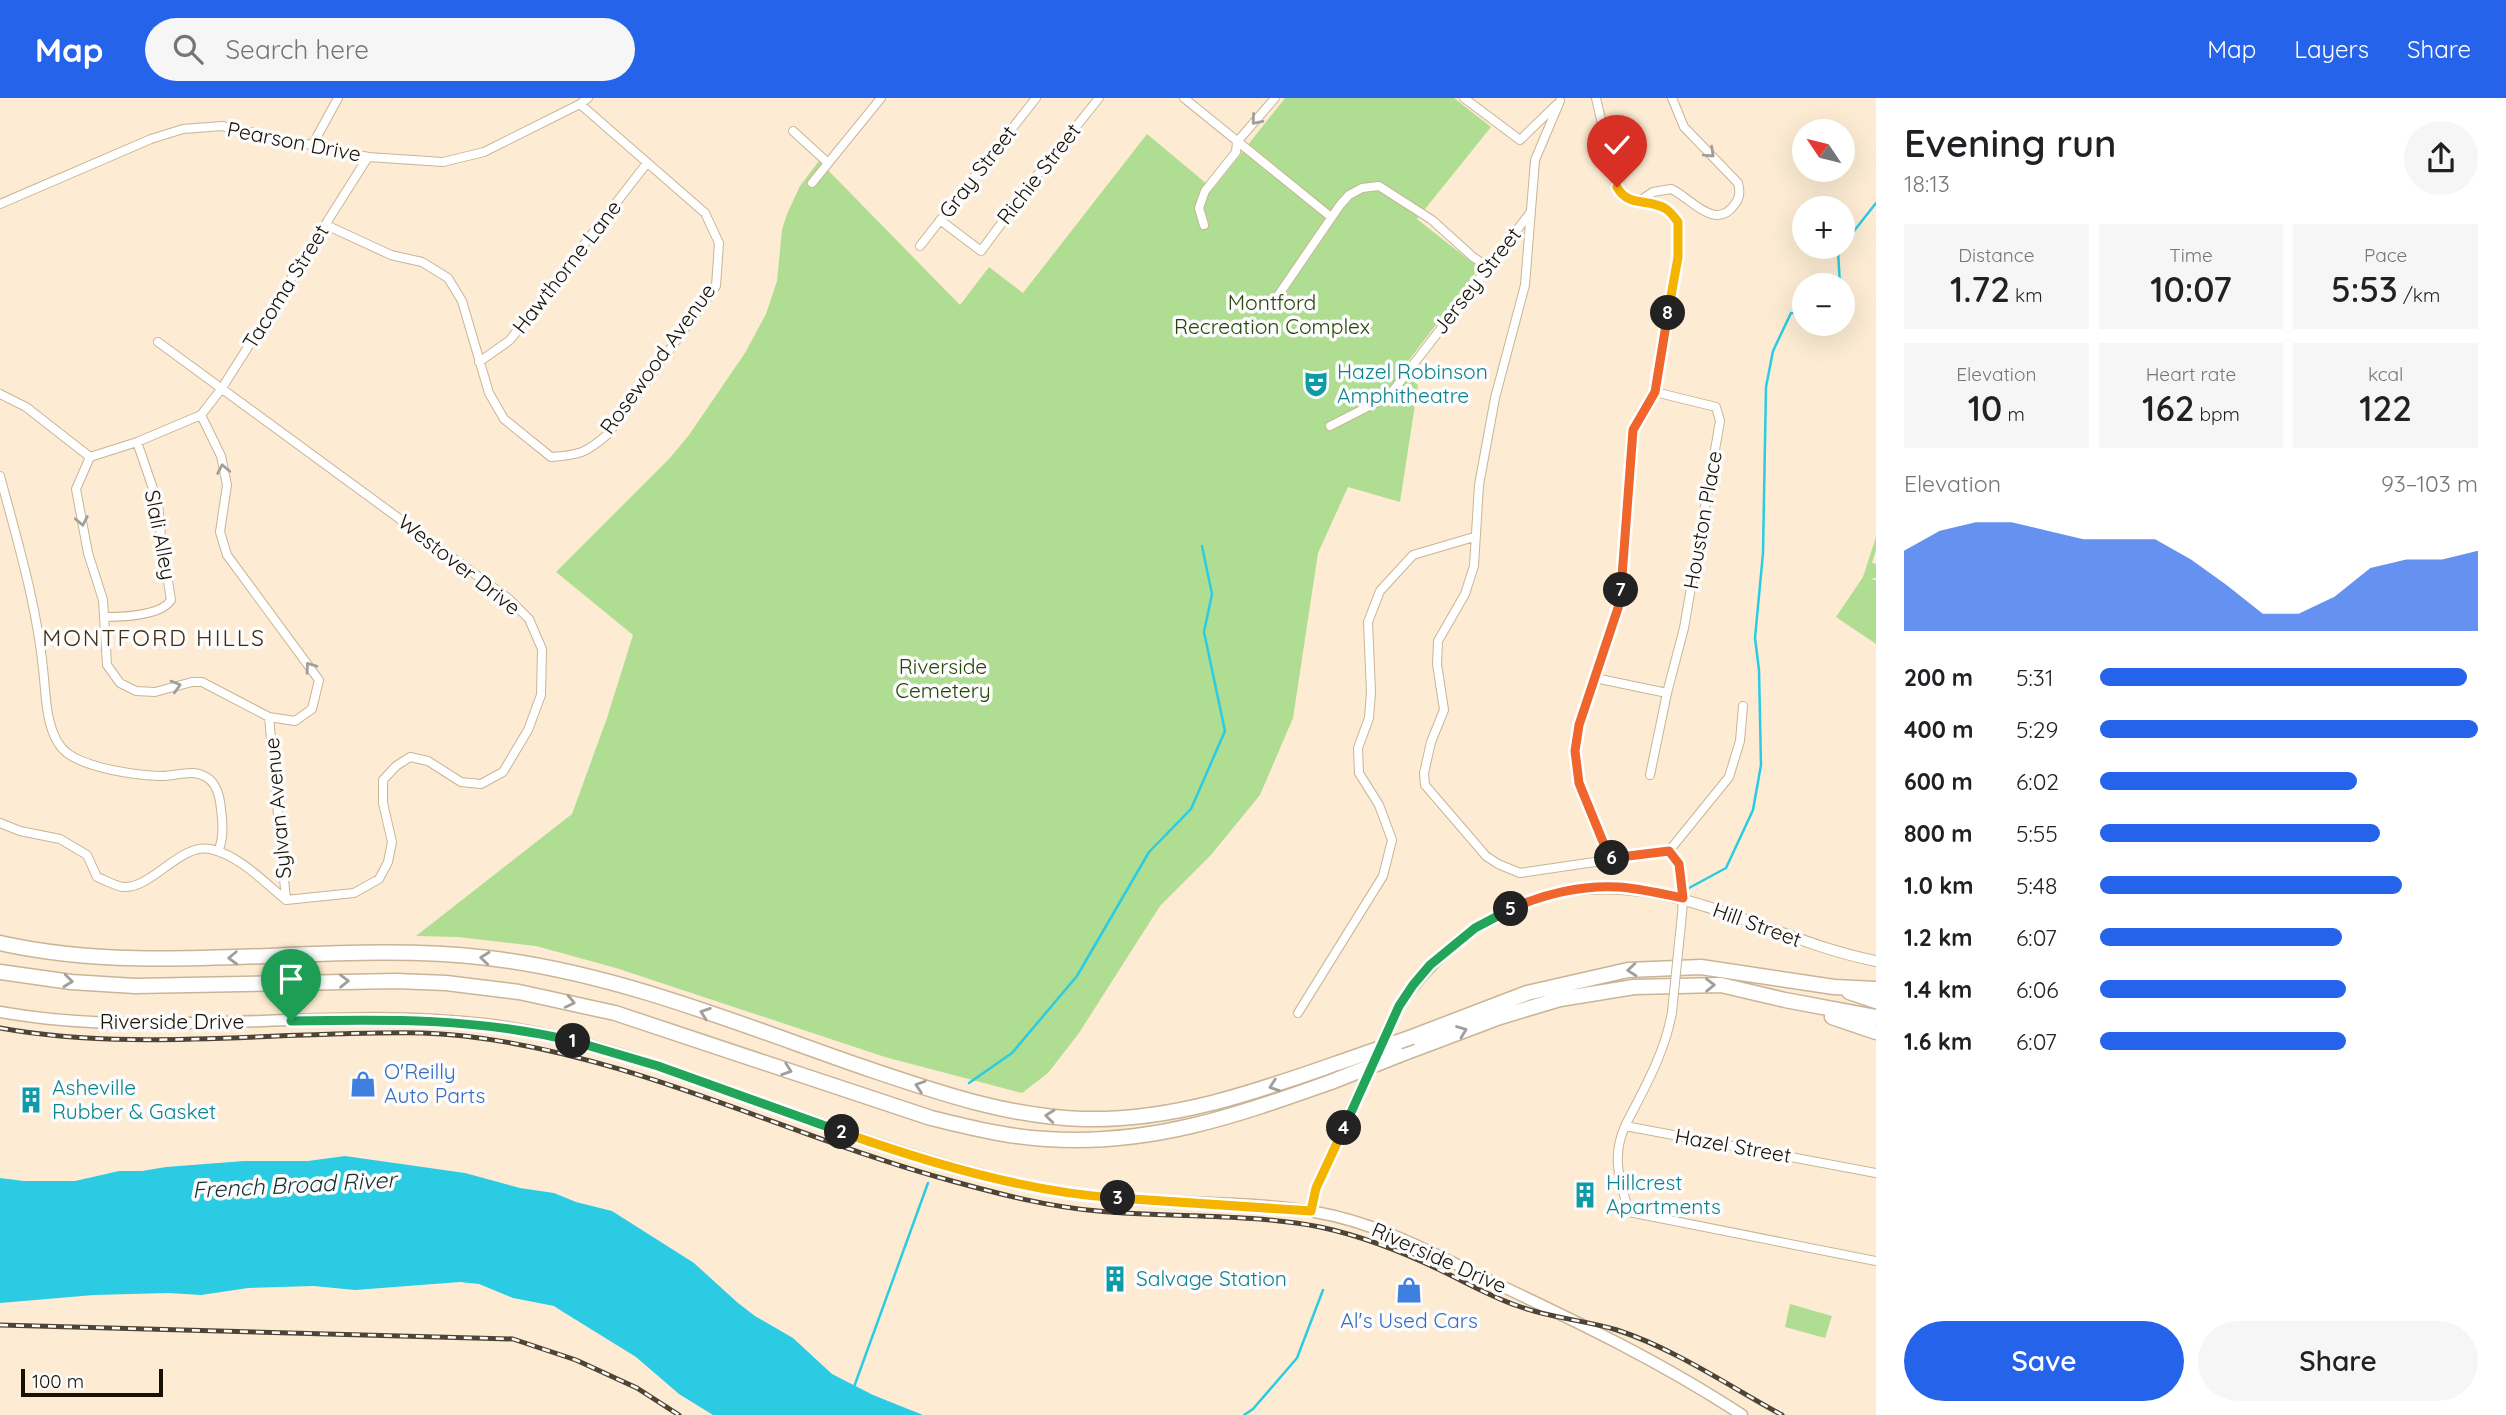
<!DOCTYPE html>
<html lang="en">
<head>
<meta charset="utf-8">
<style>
	body { margin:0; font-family:Quicksand,sans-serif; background:#f6f6f6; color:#202124; height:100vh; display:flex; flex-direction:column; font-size:26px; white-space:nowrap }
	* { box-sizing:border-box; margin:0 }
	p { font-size:23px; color:#757577 }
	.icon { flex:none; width:38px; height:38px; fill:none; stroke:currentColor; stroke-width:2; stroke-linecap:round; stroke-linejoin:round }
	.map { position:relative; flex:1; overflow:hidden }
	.side { display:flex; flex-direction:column; background:#fff; width:630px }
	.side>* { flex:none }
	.needle { width:46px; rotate:305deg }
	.fabs { position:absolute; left:1792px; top:21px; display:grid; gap:14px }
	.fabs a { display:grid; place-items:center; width:63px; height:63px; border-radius:50%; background:#fff; box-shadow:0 7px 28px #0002; font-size:35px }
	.scale { position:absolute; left:21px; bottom:18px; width:142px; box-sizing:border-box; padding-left:7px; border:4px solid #171005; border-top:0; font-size:19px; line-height:24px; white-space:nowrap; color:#171005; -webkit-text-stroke:5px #fcfcfc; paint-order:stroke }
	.pin { position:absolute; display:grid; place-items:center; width:60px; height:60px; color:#fff; margin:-72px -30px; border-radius:50% 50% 50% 0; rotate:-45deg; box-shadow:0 0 7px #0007 }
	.pin .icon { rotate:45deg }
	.km { position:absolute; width:35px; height:35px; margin:-18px; border-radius:50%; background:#222; color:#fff; font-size:19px; line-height:35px; text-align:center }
	.round { display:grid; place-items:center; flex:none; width:74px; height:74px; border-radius:37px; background:#f6f6f6 }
	.overview { display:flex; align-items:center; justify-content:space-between; height:119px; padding:0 28px }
	h1 { font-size:38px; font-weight:600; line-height:52px }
	.stats { display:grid; grid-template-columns:repeat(3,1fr); gap:10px; height:119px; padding:7px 28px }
	.stats div { display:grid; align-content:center; border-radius:0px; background:#f6f6f6; text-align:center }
	.stats b { font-size:35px; font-weight:600 }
	.stats small { font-size:19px; font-weight:400 }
	.stats p { font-size:19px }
	.chart { height:196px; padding:14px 28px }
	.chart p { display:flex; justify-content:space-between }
	.chart svg { width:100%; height:126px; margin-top:7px; fill:#2563eb; opacity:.7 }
	.cta { display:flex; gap:14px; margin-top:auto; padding:14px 28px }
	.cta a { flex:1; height:80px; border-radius:42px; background:#2563eb; color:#fff; font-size:28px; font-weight:600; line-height:80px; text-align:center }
	.cta a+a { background:#f6f6f6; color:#202124 }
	ul { padding:0 28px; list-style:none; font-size:23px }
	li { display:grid; grid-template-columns:112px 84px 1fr; align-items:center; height:52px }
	li i { height:18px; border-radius:9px; background:#2563eb }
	header { display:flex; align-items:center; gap:42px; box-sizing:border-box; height:98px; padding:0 35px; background:#2563eb; color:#fff }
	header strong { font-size:33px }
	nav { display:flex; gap:38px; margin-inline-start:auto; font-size:24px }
	.search { width:490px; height:63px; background:#f6f6f6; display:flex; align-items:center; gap:18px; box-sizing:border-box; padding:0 24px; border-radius:38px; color:#757577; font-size:26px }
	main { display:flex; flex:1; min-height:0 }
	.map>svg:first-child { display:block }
	.green { fill:#afdd91 }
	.water { fill:#2bcce3 }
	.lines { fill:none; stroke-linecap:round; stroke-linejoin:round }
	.stream { stroke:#2bcce3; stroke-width:2.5 }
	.minor-casing { stroke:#c9b596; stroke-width:10 }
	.tertiary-casing { stroke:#c9b596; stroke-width:12 }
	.secondary-casing { stroke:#c9b596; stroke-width:13 }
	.motorway-casing { stroke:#c9b596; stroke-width:17 }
	.minor { stroke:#fff; stroke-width:8 }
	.tertiary { stroke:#fff; stroke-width:10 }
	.secondary { stroke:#fff; stroke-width:10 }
	.motorway { stroke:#fff; stroke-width:14 }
	.rail-casing { stroke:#4e4436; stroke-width:5 }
	.rail { stroke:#fcfcfc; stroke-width:2.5; stroke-dasharray:8; stroke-linecap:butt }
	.minor-bridge-casing { stroke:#c9b596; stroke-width:10; stroke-linecap:butt }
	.motorway-bridge-casing { stroke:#c9b596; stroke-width:17; stroke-linecap:butt }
	.minor-bridge { stroke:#fff; stroke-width:8 }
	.motorway-bridge { stroke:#fff; stroke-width:14 }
	.oneway { stroke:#a29f9b }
	.split-1-casing { stroke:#fff; stroke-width:14 }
	.split-2-casing { stroke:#fff; stroke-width:14 }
	.split-3-casing { stroke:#fff; stroke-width:14 }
	.split-4-casing { stroke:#fff; stroke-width:14 }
	.split-5-casing { stroke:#fff; stroke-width:14 }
	.split-6-casing { stroke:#fff; stroke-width:14 }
	.split-7-casing { stroke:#fff; stroke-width:14 }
	.split-8-casing { stroke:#fff; stroke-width:14 }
	.split-9-casing { stroke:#fff; stroke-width:14 }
	.split-1 { stroke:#22a559; stroke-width:9 }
	.split-2 { stroke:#22a559; stroke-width:9 }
	.split-3 { stroke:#f5b400; stroke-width:9 }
	.split-4 { stroke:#f5b400; stroke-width:9 }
	.split-5 { stroke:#22a559; stroke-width:9 }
	.split-6 { stroke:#f0652b; stroke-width:9 }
	.split-7 { stroke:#f0652b; stroke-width:9 }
	.split-8 { stroke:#f0652b; stroke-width:9 }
	.split-9 { stroke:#f5b400; stroke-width:9 }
	.labels { text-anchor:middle; stroke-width:7; stroke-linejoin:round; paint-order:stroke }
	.street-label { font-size:21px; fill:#171005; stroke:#fcfcfc }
	.park-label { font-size:21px; fill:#264507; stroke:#fcfcfc }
	.culture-label { font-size:21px; fill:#0d838f; stroke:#fcfcfc; text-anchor:start }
	.shop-label { font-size:21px; fill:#366cbe; stroke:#fcfcfc; text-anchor:start }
	.neighbourhood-label { font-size:23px; letter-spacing:2px; fill:#3f2e13; stroke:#fcfcfc }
	.water-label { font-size:23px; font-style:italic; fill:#173034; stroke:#fcfcfc }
</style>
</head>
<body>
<header>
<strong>Map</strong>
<div class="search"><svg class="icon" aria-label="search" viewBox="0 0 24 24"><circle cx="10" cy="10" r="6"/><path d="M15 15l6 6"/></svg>Search here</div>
<nav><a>Map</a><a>Layers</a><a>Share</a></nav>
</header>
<main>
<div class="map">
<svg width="1876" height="1317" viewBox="0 0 1876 1317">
	<rect width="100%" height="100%" fill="#fdecd3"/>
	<path class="green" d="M1285 0H1454L1491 29 1417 121 1479 170 1400 274 1418 287 1400 404 1348 389 1318 455 1293 620 1260 697 1210 758 1160 808 1079 935 1048 975 1022 995 885 959 616 870 536 848 458 839 416 838 572 716 607 620 633 537 556 474 669 361 689 337 745 255 766 216 777 183 782 132 787 116 800 88 819 63 960 207 989 169 1023 195 1147 36 1213 91Z
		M1876 439V452L1872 465 1876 466V480L1870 481 1876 482V546L1836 519 1863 479Z
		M1790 1206 1832 1218 1825 1240 1785 1229Z"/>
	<path class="water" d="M345 1058 465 1075 520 1090 554 1095 576 1104 612 1113 694 1165 738 1205 755 1218 793 1240 832 1276 873 1297 923 1317H713L679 1296 636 1259 560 1212 554 1208 513 1200 479 1186 460 1184 355 1192 314 1188 248 1190 201 1197 168 1195 94 1197 0 1205V1080L24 1083H75L119 1073H142L166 1069 244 1063H308Z"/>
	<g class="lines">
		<path class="stream" d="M1843 147 1876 105
			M1840 187 1838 153 1841 149
			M1689 790 1726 770 1753 712 1761 667 1759 572 1755 540 1763 455 1766 289 1773 253 1791 215H1804
			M969 985 1012 955 1077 878 1149 754 1191 711 1225 633 1204 534 1212 496 1202 448
			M854 1289 928 1085
			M1244 1317 1253 1311 1297 1260 1323 1192"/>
		<g class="minor-casing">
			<path id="minor" d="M1184 0 1331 119
				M1464 0 1520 42 1556 7
				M1596 0 1617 89 1627 101 1664 109 1678 124 1679 134 1678 159 1655 294 1633 332 1620 504 1579 627 1575 654 1579 685 1610 761
				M1560 3 1535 62 1525 187 1495 300 1479 387 1474 468 1465 496 1438 543 1437 566 1444 612 1431 644 1424 675 1425 687 1486 758 1498 766 1520 775 1669 753
				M793 33 827 64
				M313 46 338 0
				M812 85 881 0
				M1638 104 1653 94 1671 91C1689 98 1715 135 1735 106 1740 100 1740 92 1738 85L1684 29 1672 0
				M0 106 151 41 183 31 222 28 368 59 443 64 484 54 580 6 588 0
				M940 122 981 153 1035 80 1099 0
				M326 127 391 157 422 164 448 180 462 203 489 295 504 321 551 359C580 357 586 355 608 336L716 188 719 145 705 115 580 6
				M1204 127 1199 110 1205 93 1236 54 1237 44 1275 0
				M920 148 1036 0
				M1273 205 1340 107 1349 97 1362 90 1379 88 1432 122 1473 159 1488 169
				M479 264 510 242 647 65
				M0 296 26 309 90 359
				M201 317 221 358 227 387 220 434 227 457 319 582 312 611 295 623 269 619 202 584H192L155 594 136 593 120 585 107 567 103 502 88 455 76 391 90 359 137 344 201 317 222 290 368 59
				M1330 328 1389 298 1530 115
				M0 378C18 445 38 511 44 580 46 603 47 639 67 655 87 670 134 677 159 678 174 679 192 670 206 679 217 685 220 700 221 711 223 725 224 741 218 753
				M104 519C121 519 161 518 171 502L161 439 158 405 137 344
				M1595 580 1667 595
				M269 619 286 802
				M1650 677 1667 595 1684 530 1720 323 1716 309 1655 294
				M0 725 20 733 60 741 87 757 97 779C105 782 115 788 123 789 152 791 180 745 210 751 239 757 264 784 286 802L354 795 379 781 388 764 392 744 383 705V682L396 668 410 659 428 663 461 684 481 686 503 674 528 632 541 597 542 551 529 521 509 501 158 244
				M1669 753 1729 679 1740 643 1743 608
				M1669 753C1672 757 1678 762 1679 767 1687 787 1681 824 1679 845
				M1298 915 1383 778 1392 742 1379 707 1359 675 1358 650 1369 620 1371 594 1368 524 1380 493 1413 457 1474 439
				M1625 1028C1644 991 1665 955 1672 914
				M1876 1075 1625 1028C1611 1060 1620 1082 1629 1114L1876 1163"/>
		</g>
		<g class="tertiary-casing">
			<path id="tertiary" d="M1475 830C1496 818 1518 806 1542 799 1660 765 1764 841 1876 863"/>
		</g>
		<g class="secondary-casing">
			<path id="secondary" d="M0 914C163 943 329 906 492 927 574 938 652 965 729 993 809 1022 889 1052 971 1074 1014 1086 1061 1095 1106 1099 1175 1107 1246 1102 1315 1114 1379 1125 1434 1156 1493 1184 1578 1224 1663 1265 1742 1317
				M1311 1113 1316 1090 1399 908C1420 876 1445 853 1475 830"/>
		</g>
		<g class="motorway-casing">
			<path id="motorway" d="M0 845C161 881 326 841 488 860 615 875 737 925 857 967 931 992 1006 1019 1084 1021 1173 1023 1255 994 1338 965
				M0 874 71 884 135 888 396 883 446 885 519 894 615 915 931 1020C969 1029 1007 1039 1046 1041 1150 1048 1235 1018 1331 984
				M1849 894 1876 903
				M1832 919 1876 934
				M1412 939 1527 895 1628 872 1701 869 1834 889 1876 891
				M1399 957 1500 919 1560 901 1634 889 1721 887 1785 902 1876 919"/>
		</g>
		<use href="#minor" class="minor"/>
		<use href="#tertiary" class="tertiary"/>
		<use href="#secondary" class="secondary"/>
		<use href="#motorway" class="motorway"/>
		<g class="rail-casing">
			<path id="rail" d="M0 930C109 950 224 939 334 936 377 935 420 933 464 938 637 958 786 1038 952 1083 999 1096 1049 1109 1098 1113 1171 1120 1247 1115 1320 1129 1362 1138 1403 1154 1442 1173 1467 1185 1492 1199 1518 1208 1550 1220 1584 1222 1617 1232 1675 1251 1729 1288 1782 1317
				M0 1227 513 1241 576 1262 637 1290 679 1317"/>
		</g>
		<use href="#rail" class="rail"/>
		<g class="minor-bridge-casing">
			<path id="minor-bridge" d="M1672 914 1679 845"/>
		</g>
		<g class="motorway-bridge-casing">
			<path id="motorway-bridge" d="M1338 965 1412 939
				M1331 984 1399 957"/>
		</g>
		<use href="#minor-bridge" class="minor-bridge"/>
		<use href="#motorway-bridge" class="motorway-bridge"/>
	</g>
	<defs><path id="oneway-chevron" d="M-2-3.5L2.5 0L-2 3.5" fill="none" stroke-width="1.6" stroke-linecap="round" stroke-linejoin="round" transform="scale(1.75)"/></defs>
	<g class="oneway">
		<use href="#oneway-chevron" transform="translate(1256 22) rotate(131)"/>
		<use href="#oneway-chevron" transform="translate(1710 55) rotate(43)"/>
		<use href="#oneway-chevron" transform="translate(223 371) rotate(-101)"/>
		<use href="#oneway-chevron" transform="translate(82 423) rotate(79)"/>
		<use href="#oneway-chevron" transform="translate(310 569) rotate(-126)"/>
		<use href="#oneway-chevron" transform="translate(176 588) rotate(-16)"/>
		<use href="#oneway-chevron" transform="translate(233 860) rotate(178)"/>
		<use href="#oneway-chevron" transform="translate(485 860) rotate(-174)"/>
		<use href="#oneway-chevron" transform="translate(1632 872) rotate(175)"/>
		<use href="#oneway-chevron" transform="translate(68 883) rotate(6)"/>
		<use href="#oneway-chevron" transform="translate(344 883) rotate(-1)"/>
		<use href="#oneway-chevron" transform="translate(1710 887) rotate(-1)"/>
		<use href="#oneway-chevron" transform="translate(570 904) rotate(13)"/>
		<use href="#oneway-chevron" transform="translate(705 915) rotate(-161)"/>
		<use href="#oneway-chevron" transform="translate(1462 933) rotate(-21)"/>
		<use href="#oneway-chevron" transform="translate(787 972) rotate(19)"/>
		<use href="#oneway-chevron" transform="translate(920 988) rotate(-162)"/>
		<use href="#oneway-chevron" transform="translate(1274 988) rotate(161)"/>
		<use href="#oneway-chevron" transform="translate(1050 1018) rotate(-174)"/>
	</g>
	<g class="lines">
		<g class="split-1-casing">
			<path id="split-1" d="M291 923C390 921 476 920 573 943"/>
		</g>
		<g class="split-2-casing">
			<path id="split-2" d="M573 943 658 968 842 1034"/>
		</g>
		<g class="split-3-casing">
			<path id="split-3" d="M842 1034C926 1064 1029 1095 1118 1100"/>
		</g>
		<g class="split-4-casing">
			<path id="split-4" d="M1118 1100 1311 1113 1316 1090 1344 1030"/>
		</g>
		<g class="split-5-casing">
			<path id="split-5" d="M1344 1030 1399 908 1413 887 1430 867 1475 830 1511 811"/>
		</g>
		<g class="split-6-casing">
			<path id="split-6" d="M1511 811C1543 796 1582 787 1618 789 1639 790 1662 796 1683 800L1679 766 1669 753 1612 760"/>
		</g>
		<g class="split-7-casing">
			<path id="split-7" d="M1612 760 1610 761 1579 685 1575 653 1579 627 1620 504 1621 492"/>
		</g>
		<g class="split-8-casing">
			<path id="split-8" d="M1621 492 1633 332 1655 294 1668 215"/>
		</g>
		<g class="split-9-casing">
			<path id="split-9" d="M1617 89C1628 110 1650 100 1666 111 1671 114 1674 119 1678 124V159L1668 215"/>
		</g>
		<use href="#split-1" class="split-1"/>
		<use href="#split-2" class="split-2"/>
		<use href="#split-3" class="split-3"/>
		<use href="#split-4" class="split-4"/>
		<use href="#split-5" class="split-5"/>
		<use href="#split-6" class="split-6"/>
		<use href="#split-7" class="split-7"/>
		<use href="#split-8" class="split-8"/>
		<use href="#split-9" class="split-9"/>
	</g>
	<defs>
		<g id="theatre-bare" transform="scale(2.1)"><path d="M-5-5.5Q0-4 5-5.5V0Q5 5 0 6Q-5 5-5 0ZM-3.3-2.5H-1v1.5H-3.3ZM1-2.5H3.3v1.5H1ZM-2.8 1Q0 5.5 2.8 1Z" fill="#0f9aa8" stroke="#fcfcfc" stroke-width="2.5" paint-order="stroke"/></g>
		<g id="shop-bare" transform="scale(2.1)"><path d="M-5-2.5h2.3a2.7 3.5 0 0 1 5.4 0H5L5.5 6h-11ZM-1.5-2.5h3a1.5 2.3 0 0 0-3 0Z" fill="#3f7fe0" stroke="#fcfcfc" stroke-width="2.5" paint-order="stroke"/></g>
		<g id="building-bare" transform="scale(2.1)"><path d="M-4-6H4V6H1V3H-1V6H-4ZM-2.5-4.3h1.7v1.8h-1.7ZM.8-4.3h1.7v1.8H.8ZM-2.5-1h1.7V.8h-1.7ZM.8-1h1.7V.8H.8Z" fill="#0f9aa8" stroke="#fcfcfc" stroke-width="2.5" paint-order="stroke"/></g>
	</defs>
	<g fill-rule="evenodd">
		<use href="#theatre-bare" x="1316" y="286"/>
		<use href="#shop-bare" x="363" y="986"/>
		<use href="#building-bare" x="31" y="1002"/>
		<use href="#building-bare" x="1585" y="1097"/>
		<use href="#building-bare" x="1115" y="1181"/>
		<use href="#shop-bare" x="1409" y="1192"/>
	</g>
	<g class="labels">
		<g class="street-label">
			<text transform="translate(294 44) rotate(11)" y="7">Pearson Drive</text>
			<text transform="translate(978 74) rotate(-52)" y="7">Gray Street</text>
			<text transform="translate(1039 76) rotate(-52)" y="7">Richie Street</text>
			<text transform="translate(567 169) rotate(-52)" y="7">Hawthorne Lane</text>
			<text transform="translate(1477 183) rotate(-52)" y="7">Jersey Street</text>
			<text transform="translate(286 189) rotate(-58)" y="7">Tacoma Street</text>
			<text transform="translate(658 261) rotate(-54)" y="7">Rosewood Avenue</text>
			<text transform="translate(1703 422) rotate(-80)" y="7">Houston Place</text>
			<text transform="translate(160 437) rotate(79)" y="7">Slali Alley</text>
			<text transform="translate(459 467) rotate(38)" y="7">Westover Drive</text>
			<text transform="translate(278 710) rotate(-95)" y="7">Sylvan Avenue</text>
			<text transform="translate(1757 827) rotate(20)" y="7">Hill Street</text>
			<text x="172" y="931">Riverside Drive</text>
			<text transform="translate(1733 1048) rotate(10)" y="7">Hazel Street</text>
			<text transform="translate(1439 1160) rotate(24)" y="7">Riverside Drive</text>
		</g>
		<g class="park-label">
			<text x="1272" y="212">Montford<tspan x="1272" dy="24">Recreation Complex</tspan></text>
			<text x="943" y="576">Riverside<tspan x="943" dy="24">Cemetery</tspan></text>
		</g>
		<g class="culture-label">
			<text x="1337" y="281">Hazel Robinson<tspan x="1337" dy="24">Amphitheatre</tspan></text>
			<text x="52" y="997">Asheville<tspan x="52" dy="24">Rubber &amp; Gasket</tspan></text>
			<text x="1606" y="1092">Hillcrest<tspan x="1606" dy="24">Apartments</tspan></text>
			<text x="1136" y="1188">Salvage Station</text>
		</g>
		<g class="shop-label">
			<text x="384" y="981">O'Reilly<tspan x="384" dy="24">Auto Parts</tspan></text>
			<text x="1409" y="1230" text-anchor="middle">Al's Used Cars</text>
		</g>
		<g class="neighbourhood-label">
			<text x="154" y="548">MONTFORD HILLS</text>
		</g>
		<g class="water-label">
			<text transform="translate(294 1087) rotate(-3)" y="8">French Broad River</text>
		</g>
	</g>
</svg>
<div class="fabs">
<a><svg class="needle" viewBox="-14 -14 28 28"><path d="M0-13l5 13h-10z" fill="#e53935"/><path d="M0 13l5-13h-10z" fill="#757577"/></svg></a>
<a>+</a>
<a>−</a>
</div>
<div class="scale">100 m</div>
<div class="pin" style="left:291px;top:923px;background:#1e9e55"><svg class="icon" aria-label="arrive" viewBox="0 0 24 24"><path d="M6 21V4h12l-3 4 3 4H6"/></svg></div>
<div class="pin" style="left:1617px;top:89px;background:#d93025"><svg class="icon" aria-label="check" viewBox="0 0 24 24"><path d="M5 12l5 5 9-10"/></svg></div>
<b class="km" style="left:573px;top:943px">1</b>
<b class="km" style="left:842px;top:1034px">2</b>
<b class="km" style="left:1118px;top:1100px">3</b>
<b class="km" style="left:1344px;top:1030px">4</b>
<b class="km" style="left:1511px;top:811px">5</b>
<b class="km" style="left:1612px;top:760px">6</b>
<b class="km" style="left:1621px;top:492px">7</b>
<b class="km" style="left:1668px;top:215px">8</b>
</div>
<section class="side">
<div class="overview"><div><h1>Evening run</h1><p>18:13</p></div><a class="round"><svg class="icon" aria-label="share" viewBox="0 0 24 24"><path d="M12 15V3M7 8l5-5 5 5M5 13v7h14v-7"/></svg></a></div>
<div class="stats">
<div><p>Distance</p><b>1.72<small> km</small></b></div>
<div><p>Time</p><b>10:07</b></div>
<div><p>Pace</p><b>5:53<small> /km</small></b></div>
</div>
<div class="stats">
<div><p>Elevation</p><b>10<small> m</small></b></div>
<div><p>Heart rate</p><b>162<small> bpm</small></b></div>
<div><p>kcal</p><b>122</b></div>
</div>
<div class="chart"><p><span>Elevation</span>93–103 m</p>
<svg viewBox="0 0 160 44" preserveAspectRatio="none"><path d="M0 44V16L10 9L20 6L30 6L40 9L50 12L60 12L70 12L80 19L90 28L100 38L110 38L120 32L130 22L140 19L150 19L160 16V44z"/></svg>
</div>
<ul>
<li><b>200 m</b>5:31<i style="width:97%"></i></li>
<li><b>400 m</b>5:29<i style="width:100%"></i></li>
<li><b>600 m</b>6:02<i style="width:68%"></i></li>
<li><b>800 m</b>5:55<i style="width:74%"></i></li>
<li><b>1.0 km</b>5:48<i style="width:80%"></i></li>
<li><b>1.2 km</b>6:07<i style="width:64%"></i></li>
<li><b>1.4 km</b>6:06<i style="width:65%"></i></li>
<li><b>1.6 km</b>6:07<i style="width:65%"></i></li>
</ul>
<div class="cta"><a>Save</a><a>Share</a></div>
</section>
</main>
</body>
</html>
